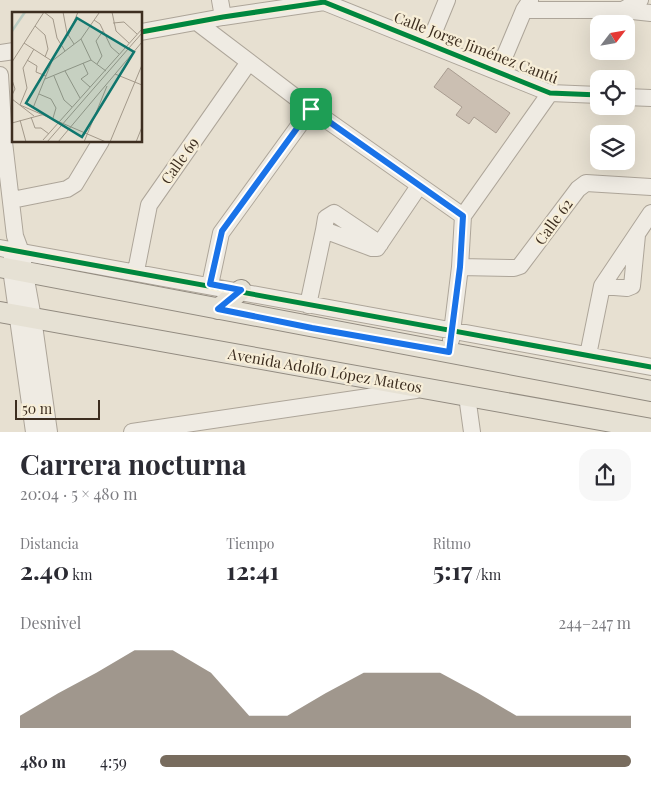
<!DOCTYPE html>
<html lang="es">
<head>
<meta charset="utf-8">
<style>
	body { margin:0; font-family:"Playfair Display",serif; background:#f7f7f7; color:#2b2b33; height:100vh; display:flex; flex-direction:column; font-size:19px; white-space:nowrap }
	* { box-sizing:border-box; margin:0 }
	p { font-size:16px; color:#7c7c81 }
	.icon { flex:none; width:28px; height:28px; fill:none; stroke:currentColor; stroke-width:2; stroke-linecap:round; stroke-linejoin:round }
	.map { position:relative; height:432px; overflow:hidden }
	.drawer { display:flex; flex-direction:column; background:#fff; flex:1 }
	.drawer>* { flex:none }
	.needle { width:32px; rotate:59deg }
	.controls { position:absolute; left:590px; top:15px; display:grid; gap:10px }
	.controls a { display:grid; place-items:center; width:45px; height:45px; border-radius:10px; background:#fff; box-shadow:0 5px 20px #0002; font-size:25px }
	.scale { position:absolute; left:15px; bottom:12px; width:85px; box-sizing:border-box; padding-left:5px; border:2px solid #3d2e20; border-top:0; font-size:14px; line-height:18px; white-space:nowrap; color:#3d2e20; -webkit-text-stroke:4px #f7eed8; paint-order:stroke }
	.pin { position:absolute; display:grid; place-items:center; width:42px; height:42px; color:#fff; margin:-21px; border-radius:10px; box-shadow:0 2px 8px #0006 }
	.round { display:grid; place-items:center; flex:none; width:52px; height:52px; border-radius:15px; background:#f7f7f7 }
	.summary { display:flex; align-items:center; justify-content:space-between; height:85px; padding:0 20px }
	h1 { font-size:28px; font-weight:700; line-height:38px }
	.figures { display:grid; grid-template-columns:repeat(3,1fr); gap:8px; height:85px; padding:5px 20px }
	.figures div { display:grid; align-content:center }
	.figures b { font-size:25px; font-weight:700 }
	.figures small { font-size:14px; font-weight:400 }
	.figures p { font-size:14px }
	.chart { height:140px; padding:10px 20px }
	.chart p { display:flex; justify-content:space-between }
	.chart svg { width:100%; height:90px; margin-top:5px; fill:#786c5e; opacity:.7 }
	ul { padding:0 20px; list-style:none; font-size:16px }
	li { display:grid; grid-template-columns:80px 60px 1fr; align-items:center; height:38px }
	li i { height:12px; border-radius:6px; background:#786c5e }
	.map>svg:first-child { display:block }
	.building { fill:#cbbfb2; stroke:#a89c90 }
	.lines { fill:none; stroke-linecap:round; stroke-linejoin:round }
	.minor-casing { stroke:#ada599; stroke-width:18 }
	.major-casing { stroke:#928b80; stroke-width:22 }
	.minor { stroke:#efebe3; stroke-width:16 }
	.major { stroke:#e6e1d4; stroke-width:20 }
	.cycleway-casing { stroke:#f7eed8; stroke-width:8 }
	.cycleway { stroke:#00873e; stroke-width:5 }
	.route-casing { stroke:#fff; stroke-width:10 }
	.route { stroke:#1a73e8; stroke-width:6 }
	.labels { text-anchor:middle; stroke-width:4.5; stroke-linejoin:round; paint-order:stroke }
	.street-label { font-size:15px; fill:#3d2e20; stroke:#f7eed8 }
	.inset-river { fill:none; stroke:#bcccc2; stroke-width:2.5 }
	.inset-road { fill:none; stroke:#a3998a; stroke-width:1 }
	.view { fill:#0f766e; fill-opacity:0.15; stroke:#0f766e; stroke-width:2.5 }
	.inset-edge { fill:none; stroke:#3d2e20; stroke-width:2.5 }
</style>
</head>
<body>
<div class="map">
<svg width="651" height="432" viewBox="0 0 651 432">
	<rect width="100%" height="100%" fill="#e7e0d1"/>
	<path class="building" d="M448 68 510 113 496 133 474 117 469 124 456 115 462 107 434 87Z"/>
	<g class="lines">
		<g class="minor-casing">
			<path id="minor" d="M220 0 223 17
				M524 10H623L640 0
				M623 10 651 13
				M198 23 311 109 463 216
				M141 32 223 17 324 2 550 93 599 95
				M429 44 447 0
				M0 53 14 51
				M498 72 524 10 530 1
				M0 75 4 142 15 236 21 252 33 318 49 432
				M626 97 651 98
				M12 200 67 189 75 184 101 141
				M324 230 326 218 334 213 380 244
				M0 248 651 367
				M12 258 11 269 34 432
				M460 267 514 268 520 266 578 189 586 183 651 187
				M136 271 149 205 249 62
				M210 285 221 233 311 109
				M602 286 627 288 632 286 637 235
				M308 305 324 230 372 248H377L419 186
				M451 340 460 267 463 216 550 93
				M588 355 602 286 651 213
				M467 396 472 432
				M132 432 416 390"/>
		</g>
		<g class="major-casing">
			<path id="major" d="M0 267 651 391
				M218 309 241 290
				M0 312 651 429"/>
		</g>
		<use href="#minor" class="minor"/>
		<use href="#major" class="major"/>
		<g class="cycleway-casing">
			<path id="cycleway" d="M141 32 223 17 324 2 550 93 599 95
				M0 248 651 367"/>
		</g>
		<use href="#cycleway" class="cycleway"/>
	</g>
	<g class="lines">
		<g class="route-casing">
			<path id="route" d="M311 109 463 216 460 267 449 352 312 328 218 309 241 290 210 284 222 231Z"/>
		</g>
		<use href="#route" class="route"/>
	</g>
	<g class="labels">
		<g class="street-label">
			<text transform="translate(476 48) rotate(21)" y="5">Calle Jorge Jiménez Cantú</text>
			<text transform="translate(180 161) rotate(-55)" y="5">Calle 69</text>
			<text transform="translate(554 222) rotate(-54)" y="5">Calle 62</text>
			<text transform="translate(325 371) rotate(10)" y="5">Avenida Adolfo López Mateos</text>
		</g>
	</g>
	<g transform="translate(12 12)">
		<rect width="130" height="130" fill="#e7e0d1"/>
		<path class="inset-river" d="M0 19 13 0"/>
		<path class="inset-road" d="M32 0 41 7 45 26 53 39M51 0 55 21 62 32M100 0 104 19 117 31M82 8 88 12 99 35 107 42M101 11 112 10 125 22M23 14 33 23 36 37 33 45M56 24 66 0M69 27 79 48 94 59M12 31 40 49M22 37 11 56 15 76 8 93 94 130M15 48 25 54 24 60 34 64M0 50 32 0M71 51 76 62 69 67 78 75M85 52 90 44 84 29 91 19M53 59 68 86M103 62 130 73M42 64 52 88 60 95M33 67 79 48M0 68 3 77 0 83M27 82 39 87 44 96 41 106M0 87 22 104M21 96 40 49 69 27 87 1M19 105 23 116H29L37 122M8 108 14 130M0 111 33 102M31 128 130 17M35 130 130 21M46 130 130 30M72 130 95 74M98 130 130 53M124 130 130 115"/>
		<path class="view" d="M65 6 122 40 70 125 14 91Z"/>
		<rect width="130" height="130" class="inset-edge"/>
	</g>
</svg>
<div class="controls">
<a><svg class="needle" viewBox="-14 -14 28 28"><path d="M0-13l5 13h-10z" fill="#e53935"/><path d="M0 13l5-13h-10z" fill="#7c7c81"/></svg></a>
<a><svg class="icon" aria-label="locate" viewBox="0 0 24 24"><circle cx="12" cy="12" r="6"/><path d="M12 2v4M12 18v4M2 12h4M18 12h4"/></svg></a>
<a><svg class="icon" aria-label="layers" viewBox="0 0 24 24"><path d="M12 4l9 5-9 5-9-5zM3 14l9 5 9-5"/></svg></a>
</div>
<div class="scale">50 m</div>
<div class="pin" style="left:311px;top:109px;background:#1e9e55"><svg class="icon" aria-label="arrive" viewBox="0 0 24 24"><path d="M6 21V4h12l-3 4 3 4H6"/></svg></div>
</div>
<section class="drawer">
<div class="summary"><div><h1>Carrera nocturna</h1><p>20:04 · 5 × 480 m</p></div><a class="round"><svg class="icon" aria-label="share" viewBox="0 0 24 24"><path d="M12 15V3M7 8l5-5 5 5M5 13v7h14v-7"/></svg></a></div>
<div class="figures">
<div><p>Distancia</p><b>2.40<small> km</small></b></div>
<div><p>Tiempo</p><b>12:41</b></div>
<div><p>Ritmo</p><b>5:17<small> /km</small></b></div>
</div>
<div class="chart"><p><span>Desnivel</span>244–247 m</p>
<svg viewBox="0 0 160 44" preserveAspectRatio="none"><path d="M0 44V38L10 27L20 17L30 6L40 6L50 17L60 38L70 38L80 27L90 17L100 17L110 17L120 27L130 38L140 38L150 38L160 38V44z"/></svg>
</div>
<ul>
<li><b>480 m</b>4:59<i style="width:100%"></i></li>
</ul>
</section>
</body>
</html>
